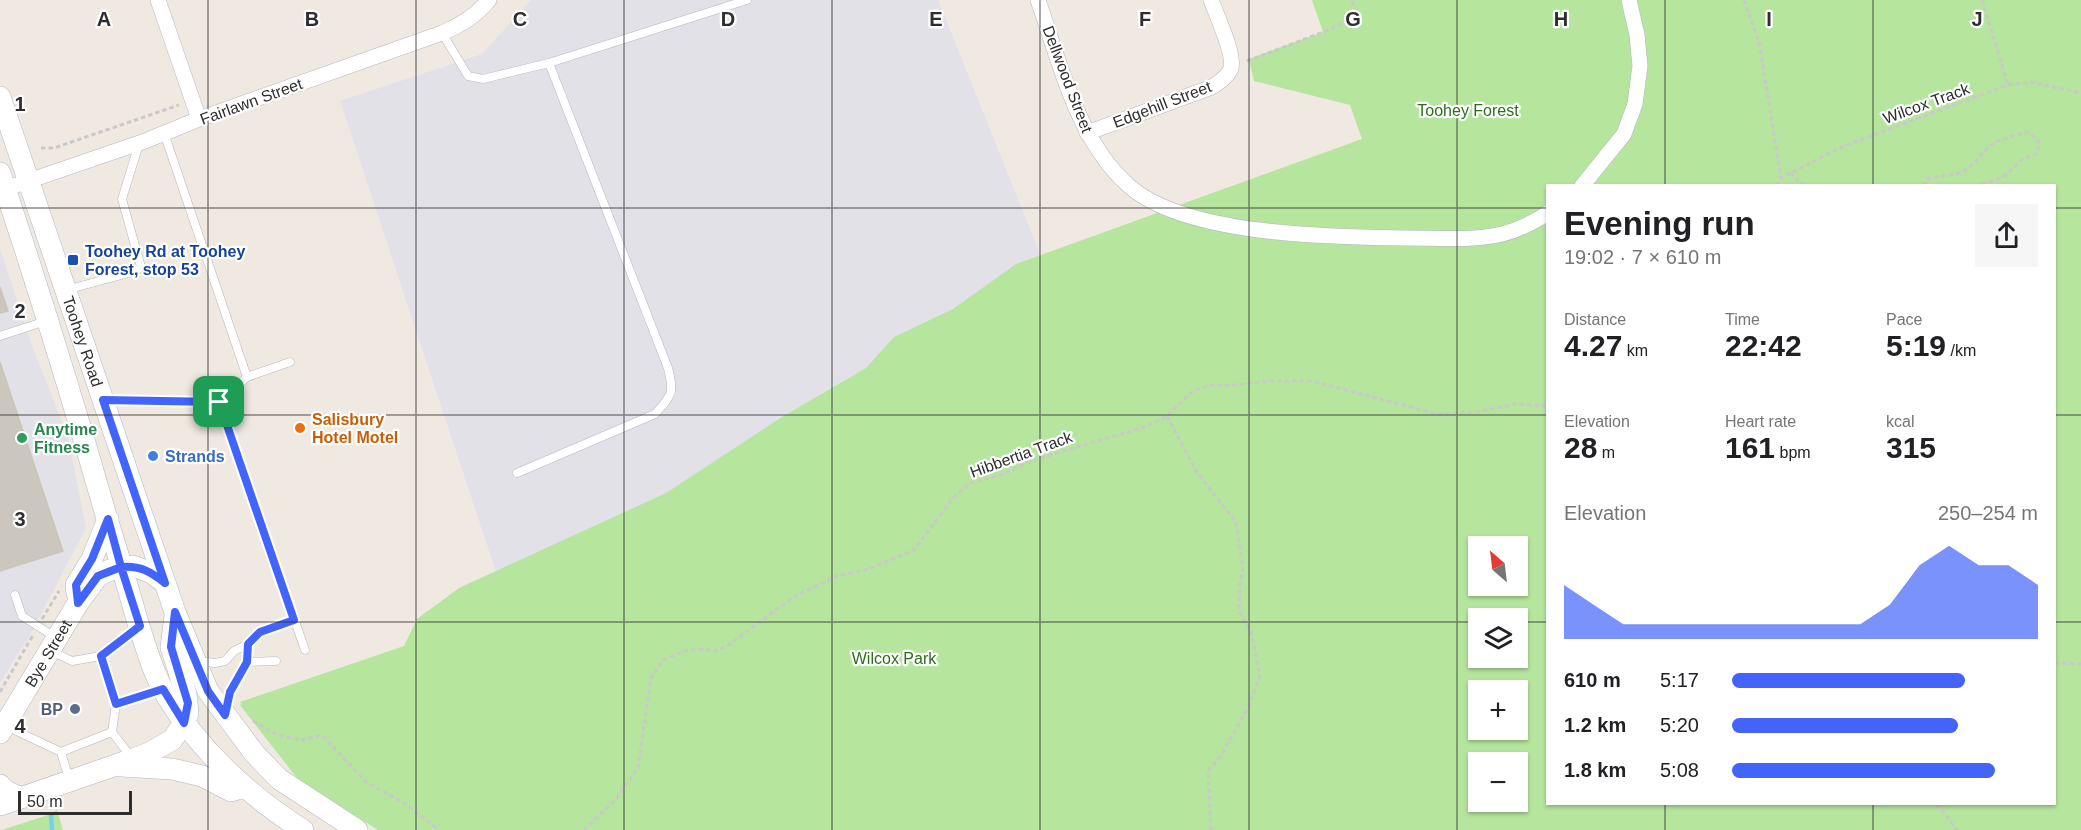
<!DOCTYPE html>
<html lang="en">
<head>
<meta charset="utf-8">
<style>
	body { margin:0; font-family:Helvetica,sans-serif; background:#f6f6f6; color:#202124; height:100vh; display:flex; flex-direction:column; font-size:22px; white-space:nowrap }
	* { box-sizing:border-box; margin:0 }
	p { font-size:20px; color:#757577 }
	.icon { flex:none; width:33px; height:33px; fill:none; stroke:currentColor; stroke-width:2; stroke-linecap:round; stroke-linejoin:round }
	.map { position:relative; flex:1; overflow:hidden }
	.panel { position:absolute; left:1546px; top:184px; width:510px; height:621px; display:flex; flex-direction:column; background:#fff; border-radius:0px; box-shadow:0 2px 4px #0004 }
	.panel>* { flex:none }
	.needle { width:39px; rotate:332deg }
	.buttons { position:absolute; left:1468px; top:536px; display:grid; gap:12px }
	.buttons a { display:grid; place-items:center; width:60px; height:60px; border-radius:0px; background:#fff; box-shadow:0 2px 4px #0004; font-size:30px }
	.scale { position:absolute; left:18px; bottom:15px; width:114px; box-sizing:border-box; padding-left:6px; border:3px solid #2e2e2e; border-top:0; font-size:16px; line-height:21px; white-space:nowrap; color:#2e2e2e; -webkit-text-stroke:4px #fff; paint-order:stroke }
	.pin { position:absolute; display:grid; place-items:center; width:51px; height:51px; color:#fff; margin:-26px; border-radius:12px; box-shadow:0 3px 9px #0006 }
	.round { display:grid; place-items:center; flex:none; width:63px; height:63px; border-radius:0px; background:#f6f6f6 }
	.headline { display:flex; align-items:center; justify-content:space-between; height:102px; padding:0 18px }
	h1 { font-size:33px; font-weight:800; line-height:45px }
	.figures { display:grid; grid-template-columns:repeat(3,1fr); gap:9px; height:102px; padding:6px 18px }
	.figures div { display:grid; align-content:center }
	.figures b { font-size:30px; font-weight:800 }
	.figures small { font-size:16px; font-weight:400 }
	.figures p { font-size:16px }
	.chart { height:168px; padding:12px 18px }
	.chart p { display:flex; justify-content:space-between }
	.chart svg { width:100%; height:108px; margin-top:6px; fill:#4264fb; opacity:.7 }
	ul { padding:0 18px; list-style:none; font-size:20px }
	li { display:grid; grid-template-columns:96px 72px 1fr; align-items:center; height:45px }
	li i { height:15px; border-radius:8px; background:#4264fb }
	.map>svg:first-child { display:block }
	.industrial { fill:#e3e1e8 }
	.green { fill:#b6e59e; fill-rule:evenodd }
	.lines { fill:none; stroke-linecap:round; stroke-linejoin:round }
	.stream { stroke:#75cff0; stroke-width:4.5 }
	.building { fill:#cbc7bf; stroke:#cbc5ba; stroke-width:1.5 }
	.service-casing { stroke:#b4b7c1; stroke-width:9 }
	.minor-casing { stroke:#b4b7c1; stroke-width:16 }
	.secondary-casing { stroke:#b4b7c1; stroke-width:22 }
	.path { stroke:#c9c9c9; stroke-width:3; stroke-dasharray:4.5 3; stroke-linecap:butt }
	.service { stroke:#fff; stroke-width:8 }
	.minor { stroke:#fff; stroke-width:15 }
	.secondary { stroke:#fff; stroke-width:21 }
	.route-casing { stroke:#fff; stroke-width:12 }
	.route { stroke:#4264fb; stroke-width:8 }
	.grid { fill:none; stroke:#2e2e2e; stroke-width:1.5; stroke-opacity:0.55 }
	.transit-dot { fill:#1a4fb4; stroke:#fff; stroke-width:2 }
	.food-dot { fill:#e8710a; stroke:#fff; stroke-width:2 }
	.leisure-dot { fill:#2e9e5b; stroke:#fff; stroke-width:2 }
	.shop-dot { fill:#3f7fe0; stroke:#fff; stroke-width:2 }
	.service-dot { fill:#5c6f8a; stroke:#fff; stroke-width:2 }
	.labels { text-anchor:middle; stroke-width:4.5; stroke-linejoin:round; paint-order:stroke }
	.street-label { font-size:16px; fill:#2e2e2e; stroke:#fff }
	.park-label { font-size:16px; fill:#2c6e1b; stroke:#fff }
	.transit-label { font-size:16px; font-weight:bold; fill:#164399; stroke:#fff; text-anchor:start }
	.food-label { font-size:16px; font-weight:bold; fill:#c56008; stroke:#fff; text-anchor:start }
	.leisure-label { font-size:16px; font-weight:bold; fill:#27864d; stroke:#fff; text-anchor:start }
	.shop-label { font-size:16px; font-weight:bold; fill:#366cbe; stroke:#fff; text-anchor:start }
	.service-label { font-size:16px; font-weight:bold; fill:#4e5e75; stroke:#fff; text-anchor:end }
	.grid-label { font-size:20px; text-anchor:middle; font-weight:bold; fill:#2e2e2e; stroke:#fff; stroke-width:4.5; stroke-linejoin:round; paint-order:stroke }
</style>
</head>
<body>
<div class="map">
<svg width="2081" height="830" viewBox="0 0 2081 830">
	<rect width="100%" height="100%" fill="#efe9e1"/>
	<path class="industrial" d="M531 0H938L1040 254 1095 404 509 611 340 101 482 54Z
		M0 248 31 343 68 437 86 528 30 635 0 683Z"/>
	<path class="green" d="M1312 0H2081V830H378L297 778 240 705 242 704 240 702 404 646 417 619 459 588 666 493 782 417 866 368 894 337 953 309 1016 264 1362 139 1350 105 1254 81 1249 59 1323 32ZM1548 186H2055V804H1548ZM1479 546H1518V585H1479ZM1479 618H1518V657H1479ZM1479 690H1518V729H1479ZM1479 762H1518V801H1479Z
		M57 810 63 830H2L51 814Z"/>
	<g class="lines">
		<path class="stream" d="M51 814 52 830"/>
	</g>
	<path class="building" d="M0 287 8 311 0 313Z
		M0 362 63 551 0 571Z"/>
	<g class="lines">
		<g class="service-casing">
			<path id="service" d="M442 33 468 76 483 79 549 63 668 368C674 393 673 394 655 414L517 473
				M549 63 747 0
				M164 133 247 377 219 402 305 650
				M66 290 136 271 141 267 122 199 139 144
				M0 336 46 321
				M247 377 290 362
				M106 401 219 402
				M15 595 22 616 55 637
				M51 651 72 661 101 656 137 628
				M198 661 215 663 225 661 234 651 248 644 260 632 294 620
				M247 662 276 661
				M116 704 160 690
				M226 709 230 691 247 662 248 644
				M6 726 61 752 112 732 116 704 101 656
				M112 732 131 757
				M61 752 69 779"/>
		</g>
		<g class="minor-casing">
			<path id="minor" d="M158 0 199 119
				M1038 0C1060 63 1077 140 1129 186 1186 236 1333 237 1407 238 1438 238 1472 241 1502 234 1519 230 1534 222 1548 213
				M1087 133 1212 87C1219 82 1228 77 1231 68 1235 54 1216 14 1211 0
				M1582 186 1624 134 1635 104 1640 66 1637 35 1629 0
				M5 189 145 141 199 119 442 33C461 25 476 16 489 0"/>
		</g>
		<g class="secondary-casing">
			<g id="secondary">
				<path id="s1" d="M0 97 175 612 208 691 254 753 279 779 357 830"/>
				<path d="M0 173C38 287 74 403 107 519 118 553 128 588 138 623 146 647 153 673 166 695 199 750 249 796 303 830"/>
				<path d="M77 593 76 585 92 559 108 519"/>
				<path id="s2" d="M0 733 78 603 98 576 110 570 133 566 152 573 165 583"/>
				<path d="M122 766 172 769 202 776 231 791 245 787"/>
				<path d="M0 785 6 791 21 798"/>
				<path d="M0 805 116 765 147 754 172 740 184 723 188 713 186 694 171 647 175 616"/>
			</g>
		</g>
		<path class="path" d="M1744 0 1759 42 1781 178
			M1982 0 2008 85
			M1247 61 1331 29 1351 18 1356 9 1351 0
			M41 148H54L179 105
			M1790 173 1804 186
			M1776 186 1781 178 1844 146 2008 85 2030 82 2081 93
			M1923 186 1929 178 1961 173 1976 162 1983 152 1995 142 2025 132 2030 133 2040 143 2036 154 2023 159 2002 178 1976 186
			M1167 416 1196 471 1236 522 1243 568 1240 583 1239 611 1251 632 1260 675 1249 706 1221 756 1208 771 1211 830
			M42 619 59 591
			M2055 663 2081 664
			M0 692 33 635
			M253 721 278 735 302 740 322 735 366 782 404 803 439 830
			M1937 804 1957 830
			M584 830 616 799 638 768 651 678 663 660 684 651 698 649 715 651 727 646 795 596 837 576 869 569 914 550 953 498 970 483 1001 475 1037 459 1145 427 1167 416 1193 391 1210 385H1235L1270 381H1311L1437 414 1477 412 1516 404 1548 406"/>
		<use href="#service" class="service"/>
		<use href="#minor" class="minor"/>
		<use href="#secondary" class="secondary"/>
	</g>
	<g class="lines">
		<g class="route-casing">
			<path id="route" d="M219 402 103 400 165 583C151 572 140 565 121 567L108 519 92 559 76 585 78 603 98 576 121 567 140 626 101 656 116 704 163 689 184 723 188 703 171 647 175 612 208 691 225 715 230 692 247 662 248 644 260 632 294 620 219 402"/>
		</g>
		<use href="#route" class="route"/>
	</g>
	<path class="grid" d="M208 0V830M416 0V830M624 0V830M832 0V830M1040 0V830M1249 0V830M1457 0V830M1665 0V186M1873 0V186M0 208H1548M2055 208H2081M0 415H1548M2055 415H2081M0 622H1479M1518 622H1548M2055 622H2081M1665 804V830M1873 804V830"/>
	<rect class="transit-dot" x="67" y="254" width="12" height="12" rx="3"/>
	<circle class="food-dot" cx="300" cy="428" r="6"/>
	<circle class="leisure-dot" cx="22" cy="438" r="6"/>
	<circle class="shop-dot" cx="153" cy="456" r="6"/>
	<circle class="service-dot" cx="75" cy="709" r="6"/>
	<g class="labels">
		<g class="street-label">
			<text transform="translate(1068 79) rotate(69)" y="6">Dellwood Street</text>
			<text transform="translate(251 101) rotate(-20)" y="6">Fairlawn Street</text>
			<text transform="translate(1926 103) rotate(-20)" y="6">Wilcox Track</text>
			<text transform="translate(1162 104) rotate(-21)" y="6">Edgehill Street</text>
			<text dy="6" stroke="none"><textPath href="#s1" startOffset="258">Toohey Road</textPath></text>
			<text transform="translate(1021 454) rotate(-20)" y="6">Hibbertia Track</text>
			<text dy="6" stroke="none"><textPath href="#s2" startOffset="93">Bye Street</textPath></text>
		</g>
		<g class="park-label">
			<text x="1468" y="116">Toohey Forest</text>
			<text x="894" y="664">Wilcox Park</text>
		</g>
		<g class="transit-label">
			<text x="85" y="257">Toohey Rd at Toohey<tspan x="85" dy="18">Forest, stop 53</tspan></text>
		</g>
		<g class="food-label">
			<text x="312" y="425">Salisbury<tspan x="312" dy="18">Hotel Motel</tspan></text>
		</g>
		<g class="leisure-label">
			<text x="34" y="435">Anytime<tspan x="34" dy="18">Fitness</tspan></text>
		</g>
		<g class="shop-label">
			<text x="165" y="462">Strands</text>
		</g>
		<g class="service-label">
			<text x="63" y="715">BP</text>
		</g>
	</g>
	<g class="grid-label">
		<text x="104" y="26">A</text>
		<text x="312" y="26">B</text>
		<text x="520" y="26">C</text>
		<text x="728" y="26">D</text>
		<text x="936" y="26">E</text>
		<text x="1145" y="26">F</text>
		<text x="1353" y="26">G</text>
		<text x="1561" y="26">H</text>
		<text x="1769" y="26">I</text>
		<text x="1977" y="26">J</text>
		<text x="20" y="111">1</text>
		<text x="20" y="318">2</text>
		<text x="20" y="526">3</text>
		<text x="20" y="733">4</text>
	</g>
</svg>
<div class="buttons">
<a><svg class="needle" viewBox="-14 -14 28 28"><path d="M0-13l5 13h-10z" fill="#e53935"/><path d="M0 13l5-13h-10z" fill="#757577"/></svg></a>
<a><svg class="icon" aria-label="layers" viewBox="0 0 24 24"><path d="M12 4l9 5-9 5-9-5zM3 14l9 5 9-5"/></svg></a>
<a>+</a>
<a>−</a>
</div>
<div class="scale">50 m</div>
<div class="pin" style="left:219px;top:402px;background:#1e9e55"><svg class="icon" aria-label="arrive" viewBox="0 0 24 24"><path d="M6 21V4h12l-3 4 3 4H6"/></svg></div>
<section class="panel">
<div class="headline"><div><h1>Evening run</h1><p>19:02 · 7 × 610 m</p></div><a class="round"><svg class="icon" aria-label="share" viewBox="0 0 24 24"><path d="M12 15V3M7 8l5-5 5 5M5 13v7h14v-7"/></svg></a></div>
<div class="figures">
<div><p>Distance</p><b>4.27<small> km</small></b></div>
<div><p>Time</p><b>22:42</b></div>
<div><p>Pace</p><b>5:19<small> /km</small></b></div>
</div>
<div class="figures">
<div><p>Elevation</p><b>28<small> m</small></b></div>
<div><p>Heart rate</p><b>161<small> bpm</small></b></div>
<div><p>kcal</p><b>315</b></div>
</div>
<div class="chart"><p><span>Elevation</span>250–254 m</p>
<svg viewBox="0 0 160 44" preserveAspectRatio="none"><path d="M0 44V22L10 30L20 38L30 38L40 38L50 38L60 38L70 38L80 38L90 38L100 38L110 30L120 14L130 6L140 14L150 14L160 22V44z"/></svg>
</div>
<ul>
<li><b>610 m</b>5:17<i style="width:76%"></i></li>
<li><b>1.2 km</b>5:20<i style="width:74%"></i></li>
<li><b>1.8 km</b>5:08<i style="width:86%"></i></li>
</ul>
</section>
</div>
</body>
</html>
